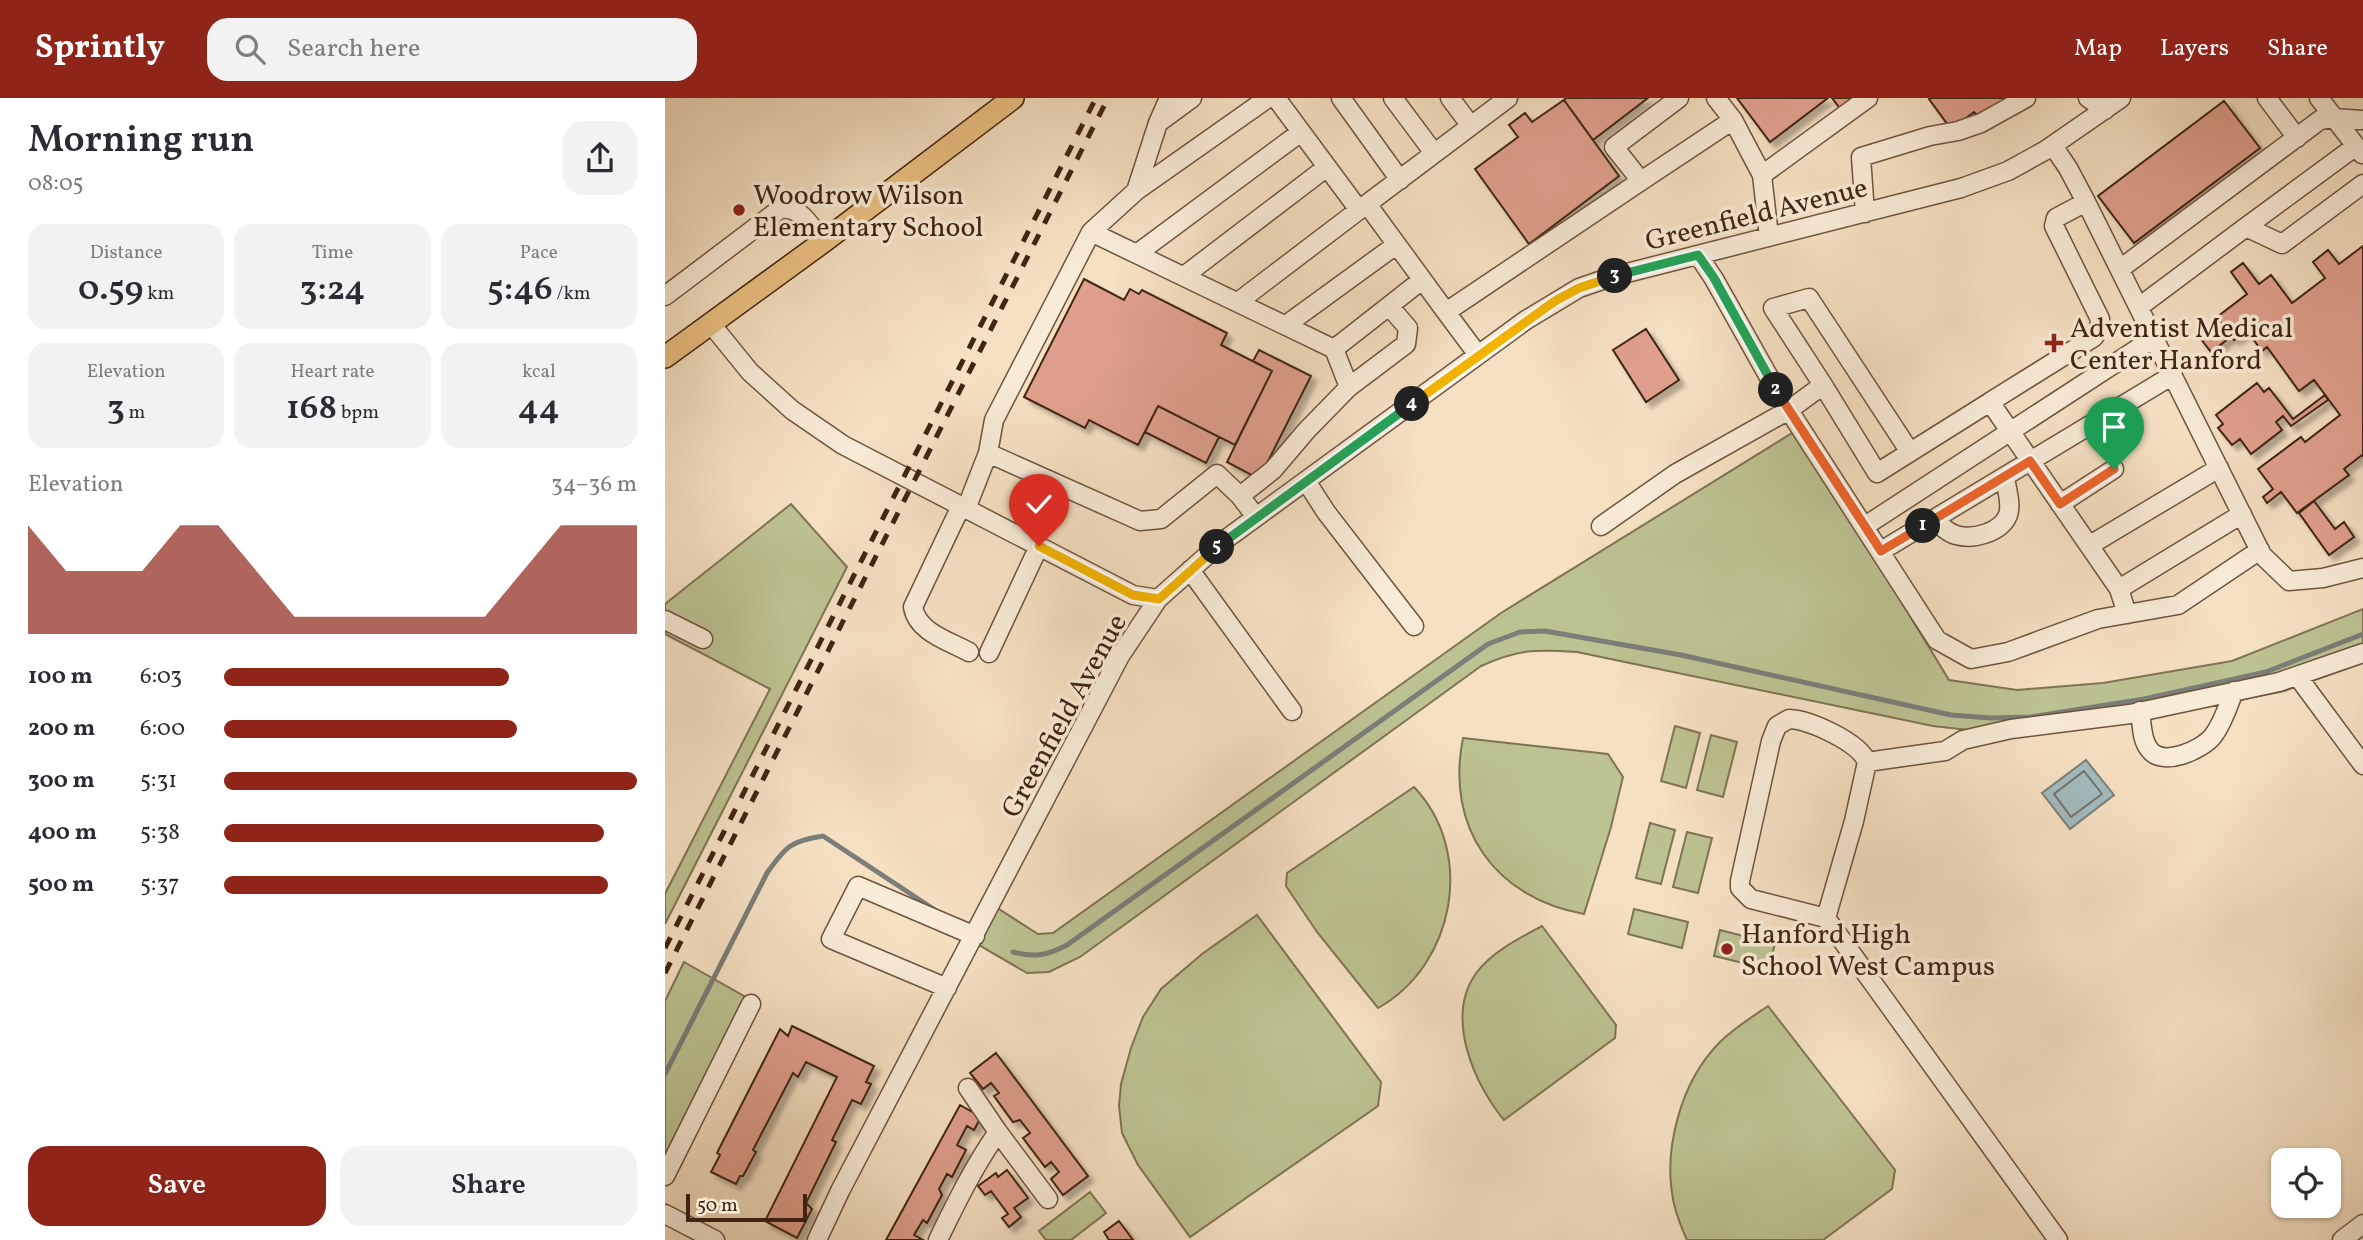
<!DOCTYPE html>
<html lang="en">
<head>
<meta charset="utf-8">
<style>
	body { margin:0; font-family:Vollkorn,serif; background:#f2f2f3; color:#2b2b33; height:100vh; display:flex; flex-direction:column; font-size:26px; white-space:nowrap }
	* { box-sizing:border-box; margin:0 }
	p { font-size:23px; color:#7c7c81 }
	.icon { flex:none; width:38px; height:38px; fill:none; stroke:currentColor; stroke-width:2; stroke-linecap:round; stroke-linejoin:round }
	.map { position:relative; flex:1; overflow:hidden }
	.panel { display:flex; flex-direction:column; background:#fff; width:665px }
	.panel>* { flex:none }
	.tools { position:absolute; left:1606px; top:1050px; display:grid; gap:14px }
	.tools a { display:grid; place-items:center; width:70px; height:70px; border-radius:14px; background:#fff; box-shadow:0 2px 5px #0004; font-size:35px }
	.scale { position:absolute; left:21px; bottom:18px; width:121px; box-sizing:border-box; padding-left:7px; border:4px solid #412512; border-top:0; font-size:19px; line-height:24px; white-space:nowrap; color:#412512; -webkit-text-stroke:5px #f8ebd7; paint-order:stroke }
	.pin { position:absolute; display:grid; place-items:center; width:60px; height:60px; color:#fff; margin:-72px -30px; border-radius:50% 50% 50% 0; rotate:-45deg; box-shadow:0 0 7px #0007 }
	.pin .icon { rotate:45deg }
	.km { position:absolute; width:35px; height:35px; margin:-18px; border-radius:50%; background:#222; color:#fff; font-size:19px; line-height:35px; text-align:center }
	.round { display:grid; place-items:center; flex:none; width:74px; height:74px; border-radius:21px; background:#f2f2f3 }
	.summary { display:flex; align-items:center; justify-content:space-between; height:119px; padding:0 28px }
	h1 { font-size:38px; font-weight:600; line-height:52px }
	.metrics { display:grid; grid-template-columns:repeat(3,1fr); gap:10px; height:119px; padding:7px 28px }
	.metrics div { display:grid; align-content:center; border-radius:18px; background:#f2f2f3; text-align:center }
	.metrics b { font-size:35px; font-weight:600 }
	.metrics small { font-size:19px; font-weight:400 }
	.metrics p { font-size:19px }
	.chart { height:196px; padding:14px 28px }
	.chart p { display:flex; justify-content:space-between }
	.chart svg { width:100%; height:126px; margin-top:7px; fill:#8f2418; opacity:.7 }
	.action { display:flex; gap:14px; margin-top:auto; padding:14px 28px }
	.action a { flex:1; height:80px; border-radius:21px; background:#8f2418; color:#fff; font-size:28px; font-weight:600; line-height:80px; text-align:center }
	.action a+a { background:#f2f2f3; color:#2b2b33 }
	ul { padding:0 28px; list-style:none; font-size:23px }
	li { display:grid; grid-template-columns:112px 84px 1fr; align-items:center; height:52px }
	li i { height:18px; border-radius:9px; background:#8f2418 }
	header { display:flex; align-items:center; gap:42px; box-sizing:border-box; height:98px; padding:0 35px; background:#8f2418; color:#fff }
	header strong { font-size:33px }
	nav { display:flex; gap:38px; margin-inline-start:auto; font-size:24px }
	.search { width:490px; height:63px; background:#f2f2f3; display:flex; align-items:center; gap:18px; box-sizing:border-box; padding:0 24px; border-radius:21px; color:#7c7c81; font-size:26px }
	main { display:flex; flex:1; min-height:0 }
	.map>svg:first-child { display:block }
	.green { fill:#bdc292; stroke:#7f7452; stroke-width:2 }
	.water { fill:#a2babe; stroke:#7b7e79; stroke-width:2 }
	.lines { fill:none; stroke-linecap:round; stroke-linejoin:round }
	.shore { stroke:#727068; stroke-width:2 }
	.stream { stroke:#7b7e79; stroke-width:5 }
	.building { fill:#df9f8c; stroke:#412512; stroke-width:2; filter:url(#shadow) }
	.minor-casing { stroke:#6e543e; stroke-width:21 }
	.major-casing { stroke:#412512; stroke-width:24 }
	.minor { stroke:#f8ebd7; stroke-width:18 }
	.major { stroke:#eac081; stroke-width:21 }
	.rail { stroke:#412512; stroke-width:5; stroke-dasharray:12 12; stroke-linecap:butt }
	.split-1-casing { stroke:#fff; stroke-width:14 }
	.split-2-casing { stroke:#fff; stroke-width:14 }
	.split-3-casing { stroke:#fff; stroke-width:14 }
	.split-4-casing { stroke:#fff; stroke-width:14 }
	.split-5-casing { stroke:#fff; stroke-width:14 }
	.split-6-casing { stroke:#fff; stroke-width:14 }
	.split-1 { stroke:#f0652b; stroke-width:9 }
	.split-2 { stroke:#f0652b; stroke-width:9 }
	.split-3 { stroke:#22a559; stroke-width:9 }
	.split-4 { stroke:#f5b400; stroke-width:9 }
	.split-5 { stroke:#22a559; stroke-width:9 }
	.split-6 { stroke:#f5b400; stroke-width:9 }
	.poi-dot { fill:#8f2418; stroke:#f8ebd7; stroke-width:2.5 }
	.labels { text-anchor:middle; stroke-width:7; stroke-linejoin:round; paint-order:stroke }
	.poi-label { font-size:28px; fill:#412512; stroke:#f8ebd7; text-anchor:start }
	.street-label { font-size:28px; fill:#412512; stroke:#f8ebd7 }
</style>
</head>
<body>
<header>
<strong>Sprintly</strong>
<div class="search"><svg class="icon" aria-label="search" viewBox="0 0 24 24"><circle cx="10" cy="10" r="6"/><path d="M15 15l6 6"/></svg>Search here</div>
<nav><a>Map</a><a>Layers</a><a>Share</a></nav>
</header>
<main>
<section class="panel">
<div class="summary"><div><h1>Morning run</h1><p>08:05</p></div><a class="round"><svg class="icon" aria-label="share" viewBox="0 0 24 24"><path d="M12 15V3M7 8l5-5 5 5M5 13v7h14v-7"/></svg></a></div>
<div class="metrics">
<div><p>Distance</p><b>0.59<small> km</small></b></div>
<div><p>Time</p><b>3:24</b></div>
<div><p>Pace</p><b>5:46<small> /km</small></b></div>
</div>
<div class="metrics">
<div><p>Elevation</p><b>3<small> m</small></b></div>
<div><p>Heart rate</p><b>168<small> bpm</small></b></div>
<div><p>kcal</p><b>44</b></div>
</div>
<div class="chart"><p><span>Elevation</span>34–36 m</p>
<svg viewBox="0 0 160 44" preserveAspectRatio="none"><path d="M0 44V6L10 22L20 22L30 22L40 6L50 6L60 22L70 38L80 38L90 38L100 38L110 38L120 38L130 22L140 6L150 6L160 6V44z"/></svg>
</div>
<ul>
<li><b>100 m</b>6:03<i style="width:69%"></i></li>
<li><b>200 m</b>6:00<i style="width:71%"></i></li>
<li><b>300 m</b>5:31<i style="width:100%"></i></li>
<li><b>400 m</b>5:38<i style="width:92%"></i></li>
<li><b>500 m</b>5:37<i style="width:93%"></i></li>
</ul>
<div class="action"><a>Save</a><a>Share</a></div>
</section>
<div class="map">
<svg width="1698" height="1142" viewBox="0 0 1698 1142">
	<defs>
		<filter id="shadow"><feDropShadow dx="5.5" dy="5.5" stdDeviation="2" flood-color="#0004"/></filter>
	</defs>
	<rect width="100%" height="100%" fill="#f5e0c2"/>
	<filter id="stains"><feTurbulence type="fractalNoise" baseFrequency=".00286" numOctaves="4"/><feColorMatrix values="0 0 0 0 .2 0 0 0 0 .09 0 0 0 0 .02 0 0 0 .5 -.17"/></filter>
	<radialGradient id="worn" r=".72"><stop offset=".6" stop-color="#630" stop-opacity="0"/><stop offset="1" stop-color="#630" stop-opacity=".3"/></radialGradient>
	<path class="green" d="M1132 332 1284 582 1352 592 1438 585 1567 563 1698 511V565L1619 593 1526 612 1348 637 1268 628 912 554C871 551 854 551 816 568L415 859 384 874 362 875 307 843 326 806 373 836 388 835 836 515Z
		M126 406 182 469 0 826V796L105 591 0 536V506Z
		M1010 628 1035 635 1021 690 996 683Z
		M1046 637 1072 644 1058 699 1032 692Z
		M798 640 943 656 958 679 946 729 919 816C830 800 780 730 798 640Z
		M749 689C811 754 790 867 713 910L652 834 621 788 622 775Z
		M985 725 1010 732 996 786 971 780Z
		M1022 734 1047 740 1033 795 1008 789Z
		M969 811 1023 824 1017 850 963 836Z
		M592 817 716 984 713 1008 525 1139 473 1067 457 1035 454 1008 456 986 466 950 478 919 496 891 537 856Z
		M877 828 951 927 950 940 839 1022C809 986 779 918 812 874 828 853 855 840 877 828Z
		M1055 832 1110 846 1103 871 1049 858Z
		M19 864 84 901 0 1073V903Z
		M1103 908 1230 1072 1227 1091 1158 1142H1022C1017 1131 1012 1118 1009 1106 997 1052 1016 983 1055 944 1069 930 1087 919 1103 908Z
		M425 1094 441 1115 406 1142H381L374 1133Z"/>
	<path class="water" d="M1421 662 1449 697 1405 731 1377 695Z"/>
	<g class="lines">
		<path class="shore" d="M1419 673 1437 696 1406 719 1389 696Z"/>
		<path class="stream" d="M348 854C370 860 383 857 402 847L823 546 855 534 880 533 1016 557 1286 617 1326 620 1366 619 1479 601 1601 574 1698 536
			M0 976 102 775C121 748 126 743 158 738L270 812"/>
	</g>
	<path class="building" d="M901 0H983L928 42 899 2Z
		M1072 0H1163L1105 44Z
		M1167 0H1194L1177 13Z
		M1266 0H1345L1317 21 1309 14 1286 31 1264 1Z
		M899 2 954 78 864 146 810 71 853 39 844 27 860 15 867 24Z
		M1559 3 1595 50 1469 145 1433 98Z
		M1698 148V358L1697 357 1679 371 1684 377 1632 415 1616 394 1602 405 1598 399 1608 391 1593 371 1636 339 1640 344 1675 317 1649 282 1634 293 1602 249 1597 253 1582 233 1569 242 1567 238 1546 254 1535 240 1556 224 1552 219 1582 196 1566 174 1578 165 1594 186 1606 177 1627 205 1660 180 1648 164 1663 152 1674 166Z
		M419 181 459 202 465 191 474 196 477 192 562 235 556 247 607 273 570 347 493 308 473 347 424 322 420 330 359 299Z
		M981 231 1014 282 981 304 948 252Z
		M594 252 646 278 594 381 562 364 607 273 588 263Z
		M1592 285 1599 294 1604 290 1628 321 1660 297 1663 302 1626 328 1618 318 1611 324 1617 332 1586 356 1575 341 1567 347 1553 330 1558 326 1551 317Z
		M493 308 554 339 541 365 480 334Z
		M1649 403 1670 431 1679 424 1689 439 1664 457 1634 415Z
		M127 928 209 968 201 984 206 986 196 1006 187 1002 167 1042 171 1044 141 1105 147 1111 132 1140 100 1123 172 979 141 964 133 979 128 975 88 1052 91 1054 78 1078H75L71 1086 46 1074 55 1057 52 1055 115 931 123 938Z
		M331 955 423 1078 398 1097 386 1081 394 1074 386 1064 380 1069 358 1040 365 1035 355 1022 348 1024 329 998 334 995 326 985 318 991 305 975Z
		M295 1007 316 1019 309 1032 302 1028 292 1047 301 1052 287 1079 282 1076 274 1091 277 1097 262 1125 258 1122 249 1137 258 1142H221Z
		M342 1072 363 1100 349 1110 356 1119 344 1129 337 1120 343 1116 326 1093 320 1097 313 1088 331 1075 333 1079Z
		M454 1123 468 1142H444L439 1134Z"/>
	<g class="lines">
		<g class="minor-casing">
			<path id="minor" d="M611 0 694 112 843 0
				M676 0 735 82
				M728 0 769 55
				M785 0 806 28
				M1014 0 949 49 976 83 1068 22
				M1051 0 1068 22 1097 77
				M1423 0 1440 12
				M1602 0 1632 40
				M1654 0 1697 56
				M493 25 527 0
				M1388 48 1403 70 1421 104 1597 457 1624 483 1658 480 1698 470
				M471 93 603 0
				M702 106 781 214
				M1200 115 1196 59 1265 38 1293 33 1316 25 1361 0
				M1581 129 1691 48
				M426 134 669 251
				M1104 139 1097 77 1203 0
				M473 155 636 34
				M1033 157 1049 181 1114 297 1272 542 1306 561 1343 554 1433 521 1513 507 1595 452
				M1455 171 1655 22 1669 20 1698 22
				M519 178 662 69
				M0 198 115 111C137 108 145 128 158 144
				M573 204 694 112
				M1474 209 1581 129 1617 146 1698 86
				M46 226 85 274 127 312 178 347 468 497 493 501
				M621 227 731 147
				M813 257 781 214 976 83
				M1158 287 1108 210 1144 200 1245 354
				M684 289 741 246 743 230 724 208
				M1325 304 1429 239 1434 231 1435 221 1389 128 1391 120 1421 104
				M323 355 329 322 426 134 471 93 493 25 504 0
				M641 383 661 414 749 528
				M1395 406 1449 371
				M296 408 248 509C252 534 284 543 304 554
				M301 411 323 355 475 423 496 421 552 376 575 398
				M591 419 575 398 608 372 642 332 684 289 669 251 757 182
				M1269 421C1275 427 1283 435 1291 437 1307 442 1336 435 1343 417 1347 406 1341 389 1340 379
				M936 428 1010 376 1124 312 1158 287 1212 375 1325 304 1454 491 1462 516
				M1200 428 1489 240
				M1425 447 1554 370
				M1216 453 1508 277
				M525 472 627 613
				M1454 491 1577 416
				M0 522 38 541
				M324 555 374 448
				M1633 579 1698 667
				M1475 613C1477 625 1476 641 1484 651 1497 670 1537 652 1548 638 1558 625 1563 608 1569 593
				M1202 664 1280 653 1298 642 1346 631 1465 616 1614 584 1698 555
				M1161 820 1189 723 1202 664C1194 644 1145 622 1124 621L1112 628 1106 643 1075 783V790L1086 801 1161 820 1393 1142
				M282 890 166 841 193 788 310 838
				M333 1034 383 1101
				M0 1078 86 906
				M0 1116 50 1142
				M152 1142 175 1093 455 558 493 501 557 444 861 222 914 190 946 179 1296 90 1343 73 1381 52 1456 0
				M273 1142C291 1105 309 1068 333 1034L303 990
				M1677 1142 1698 1126"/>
		</g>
		<g class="major-casing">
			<path id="major" d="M0 259 158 144 348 0"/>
		</g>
		<use href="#minor" class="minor"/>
		<use href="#major" class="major"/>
		<path class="rail" d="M0 850 431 0
			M0 875 443 0"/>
	</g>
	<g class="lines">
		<g class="split-1-casing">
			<path id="split-1" d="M1258 428 1365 363 1395 406 1449 371"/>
		</g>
		<g class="split-2-casing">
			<path id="split-2" d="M1111 292 1216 453 1258 428"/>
		</g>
		<g class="split-3-casing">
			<path id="split-3" d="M950 178 1033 157 1049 180 1111 292"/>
		</g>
		<g class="split-4-casing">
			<path id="split-4" d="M747 306 890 203 914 190 950 178"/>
		</g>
		<g class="split-5-casing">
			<path id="split-5" d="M552 449 747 306"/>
		</g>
		<g class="split-6-casing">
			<path id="split-6" d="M374 448 468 497 494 501 552 449"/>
		</g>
		<use href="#split-1" class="split-1"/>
		<use href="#split-2" class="split-2"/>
		<use href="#split-3" class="split-3"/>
		<use href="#split-4" class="split-4"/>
		<use href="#split-5" class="split-5"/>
		<use href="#split-6" class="split-6"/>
	</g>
	<g class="poi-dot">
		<circle cx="74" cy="112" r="7"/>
		<path d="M1385.5 234.5h7v7h7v7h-7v7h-7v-7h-7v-7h7z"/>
		<circle cx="1062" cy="851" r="7"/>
	</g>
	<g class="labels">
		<g class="poi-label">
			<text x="88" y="106">Woodrow Wilson<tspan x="88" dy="32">Elementary School</tspan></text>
			<text x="1405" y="239">Adventist Medical<tspan x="1405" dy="32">Center Hanford</tspan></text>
			<text x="1076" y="845">Hanford High<tspan x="1076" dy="32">School West Campus</tspan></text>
		</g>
		<g class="street-label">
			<text transform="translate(1091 115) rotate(-14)" y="10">Greenfield Avenue</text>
			<text transform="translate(398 617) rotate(-61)" y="10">Greenfield Avenue</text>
		</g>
	</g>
	<rect width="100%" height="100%" filter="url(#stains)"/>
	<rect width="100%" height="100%" fill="url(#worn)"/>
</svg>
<div class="tools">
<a><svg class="icon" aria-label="locate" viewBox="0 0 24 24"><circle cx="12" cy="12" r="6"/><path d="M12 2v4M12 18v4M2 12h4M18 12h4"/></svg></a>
</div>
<div class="scale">50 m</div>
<div class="pin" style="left:1449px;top:371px;background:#1e9e55"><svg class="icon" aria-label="arrive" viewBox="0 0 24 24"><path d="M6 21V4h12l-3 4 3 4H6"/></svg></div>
<div class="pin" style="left:374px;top:448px;background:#d93025"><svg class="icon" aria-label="check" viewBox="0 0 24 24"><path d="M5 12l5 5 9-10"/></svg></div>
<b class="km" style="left:1258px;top:428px">1</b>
<b class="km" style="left:1111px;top:292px">2</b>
<b class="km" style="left:950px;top:178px">3</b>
<b class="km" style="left:747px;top:306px">4</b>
<b class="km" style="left:552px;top:449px">5</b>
</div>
</main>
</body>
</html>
